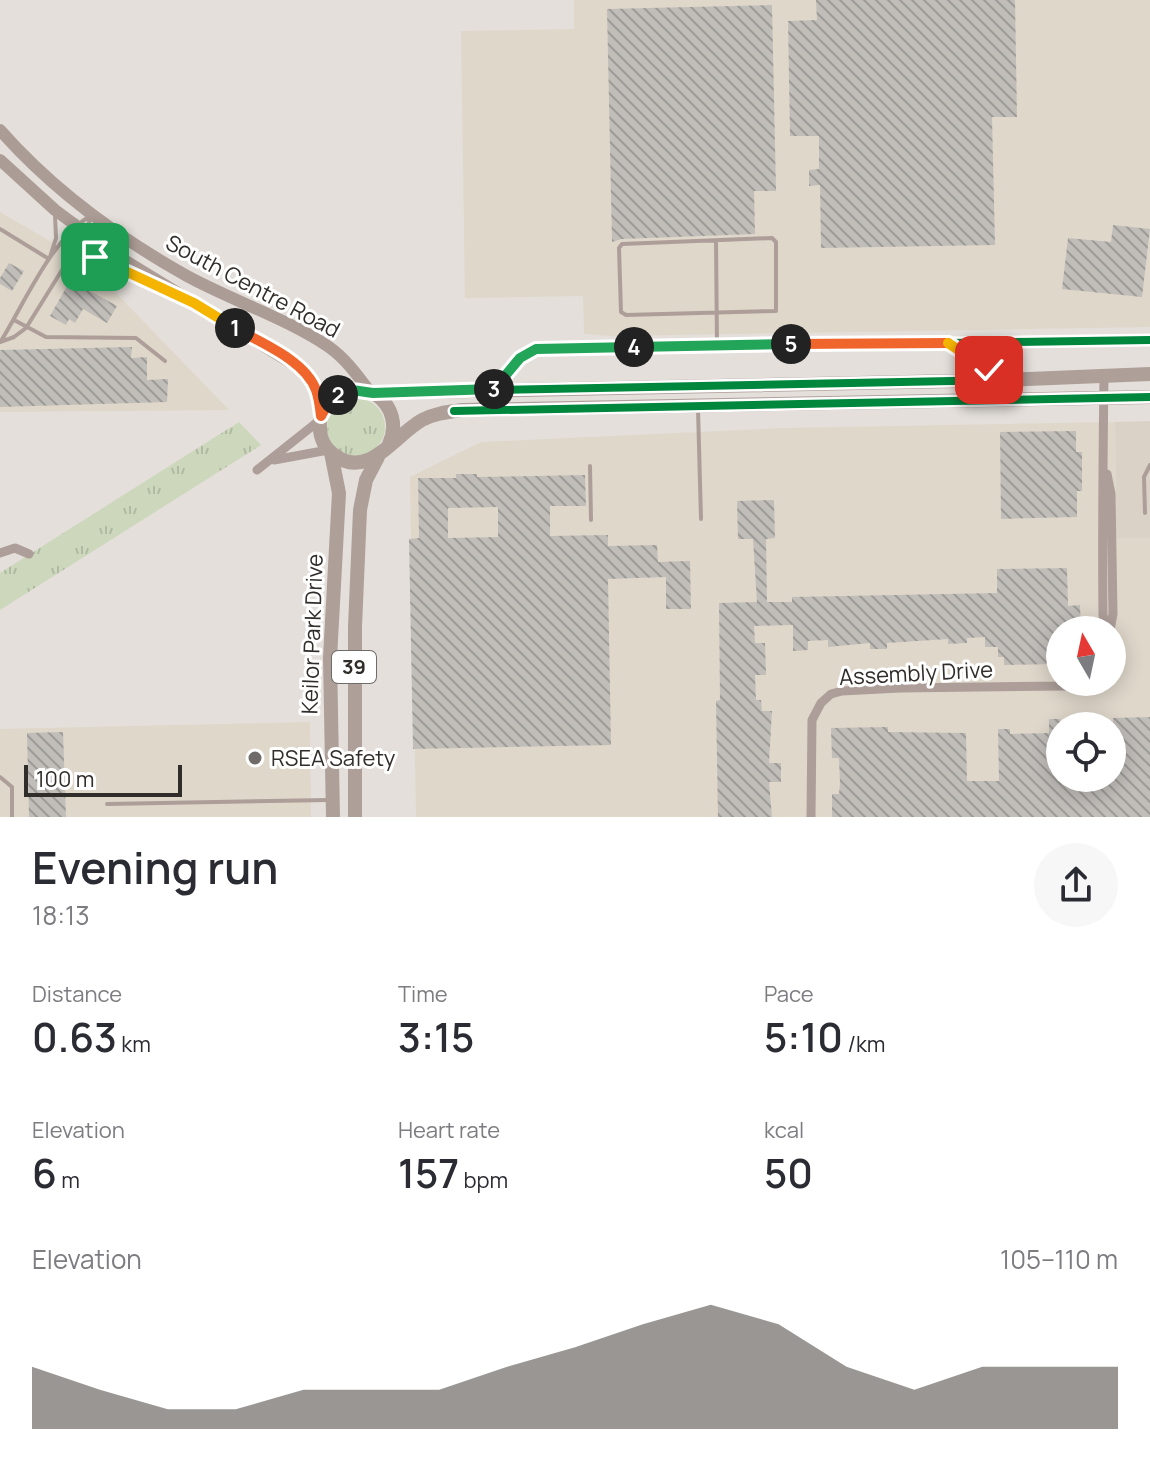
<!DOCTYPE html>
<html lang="en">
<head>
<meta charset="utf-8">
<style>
	body { margin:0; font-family:Manrope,sans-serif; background:#f7f7f7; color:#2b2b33; height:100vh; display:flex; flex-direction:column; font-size:30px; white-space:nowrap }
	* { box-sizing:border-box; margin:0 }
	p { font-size:26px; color:#7c7c81 }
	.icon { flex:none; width:44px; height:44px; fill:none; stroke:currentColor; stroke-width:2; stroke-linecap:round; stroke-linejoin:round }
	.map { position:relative; height:817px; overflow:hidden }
	.details { display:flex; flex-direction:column; background:#fff; flex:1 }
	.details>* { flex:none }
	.needle { width:52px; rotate:351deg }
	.fabs { position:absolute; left:1046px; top:616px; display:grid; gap:16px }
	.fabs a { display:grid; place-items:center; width:80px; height:80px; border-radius:50%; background:#fff; box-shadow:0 4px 20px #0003; font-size:40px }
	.scale { position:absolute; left:24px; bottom:20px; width:158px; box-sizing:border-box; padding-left:8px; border:4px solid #302d2a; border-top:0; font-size:22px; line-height:28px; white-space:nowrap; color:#302d2a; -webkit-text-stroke:6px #fff; paint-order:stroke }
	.pin { position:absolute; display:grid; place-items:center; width:68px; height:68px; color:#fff; margin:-34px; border-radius:16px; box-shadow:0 4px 12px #0006 }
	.km { position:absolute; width:40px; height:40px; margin:-20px; border-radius:50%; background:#222; color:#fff; font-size:22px; line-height:40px; text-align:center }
	.round { display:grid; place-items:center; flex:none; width:84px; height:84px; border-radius:42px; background:#f7f7f7 }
	.headline { display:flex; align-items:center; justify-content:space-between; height:136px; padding:0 32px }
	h1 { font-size:44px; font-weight:600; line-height:60px }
	.figures { display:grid; grid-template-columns:repeat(3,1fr); gap:12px; height:136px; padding:8px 32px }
	.figures div { display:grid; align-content:center }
	.figures b { font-size:40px; font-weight:600 }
	.figures small { font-size:22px; font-weight:400 }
	.figures p { font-size:22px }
	.chart { height:224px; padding:16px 32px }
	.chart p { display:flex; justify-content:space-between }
	.chart svg { width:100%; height:144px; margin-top:8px; fill:#6f6b68; opacity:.7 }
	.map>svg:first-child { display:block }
	.built { fill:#dbd2c7 }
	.industrial { fill:#dfd7ca; fill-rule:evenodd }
	.grass { fill:url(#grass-tufts) }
	.building { fill:url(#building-back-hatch); fill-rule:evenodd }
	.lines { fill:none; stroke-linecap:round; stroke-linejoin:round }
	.lane { stroke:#ad9e99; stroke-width:4 }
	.street { stroke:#ad9e99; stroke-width:9 }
	.secondary { stroke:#ac9c96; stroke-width:12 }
	.primary { stroke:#ae9f99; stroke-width:14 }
	.cycleway-casing { stroke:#fff; stroke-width:13 }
	.cycleway { stroke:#00873e; stroke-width:8 }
	.split-1-casing { stroke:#fff; stroke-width:16 }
	.split-2-casing { stroke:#fff; stroke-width:16 }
	.split-3-casing { stroke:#fff; stroke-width:16 }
	.split-4-casing { stroke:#fff; stroke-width:16 }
	.split-5-casing { stroke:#fff; stroke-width:16 }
	.split-6-casing { stroke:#fff; stroke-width:16 }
	.split-7-casing { stroke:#fff; stroke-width:16 }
	.split-1 { stroke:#f5b400; stroke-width:10 }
	.split-2 { stroke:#f0652b; stroke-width:10 }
	.split-3 { stroke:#22a559; stroke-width:10 }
	.split-4 { stroke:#22a559; stroke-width:10 }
	.split-5 { stroke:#22a559; stroke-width:10 }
	.split-6 { stroke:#f0652b; stroke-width:10 }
	.split-7 { stroke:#f5b400; stroke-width:10 }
	.poi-dot { fill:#6f6b68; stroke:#fff; stroke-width:3 }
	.labels { text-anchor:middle; stroke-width:6; stroke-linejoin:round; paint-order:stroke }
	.shield { fill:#fff; stroke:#6e6c6a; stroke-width:2 }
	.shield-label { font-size:20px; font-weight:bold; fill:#302d2a }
	.street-label { font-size:22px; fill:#302d2a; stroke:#fff }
	.poi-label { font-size:22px; fill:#302d2a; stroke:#fff; text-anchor:start }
</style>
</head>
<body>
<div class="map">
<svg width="1150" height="817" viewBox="0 0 1150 817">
	<defs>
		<pattern id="grass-tufts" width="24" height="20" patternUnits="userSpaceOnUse" patternTransform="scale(2)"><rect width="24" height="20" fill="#ccd7bc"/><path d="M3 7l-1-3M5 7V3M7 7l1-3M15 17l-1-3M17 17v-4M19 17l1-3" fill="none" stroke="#b0b9a2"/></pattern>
		<pattern id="building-back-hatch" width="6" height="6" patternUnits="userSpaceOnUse" patternTransform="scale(2)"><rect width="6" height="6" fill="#c1beba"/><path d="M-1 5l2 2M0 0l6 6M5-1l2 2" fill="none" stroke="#9d9b97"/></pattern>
	</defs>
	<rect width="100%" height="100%" fill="#e4dfda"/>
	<path class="built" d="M1150 421V538H1116L1115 422Z"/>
	<path class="industrial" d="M574 0H1150V327L614 336 584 334 583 296 465 298 461 31 574 29Z
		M0 212 86 262 229 410 0 412Z
		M1115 422 1116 538H1150V817H416L410 477 481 442 785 428ZM1060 630H1112V682H1060ZM1060 726H1112V778H1060Z
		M310 722 311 817H0V729Z"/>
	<path class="grass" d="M327 427a29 29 0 1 1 58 0a29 29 0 1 1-58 0Z
		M239 422 261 445 0 610V573Z"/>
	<path class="building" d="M816 0H1015L1017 117H992L995 245 821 248 820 185 809 186V170L819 169V136H790L788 21 817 20Z
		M772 5 776 191H754L755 234 622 239 612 242 607 9Z
		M1113 225 1150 229 1142 297 1062 289 1068 238 1111 242Z
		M9 263 24 271 12 291 0 284V278Z
		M75 272 94 283 90 291 117 306 107 323 83 309 75 323 69 319 66 325 50 316Z
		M132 347 131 358 147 357V380L168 379 167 402 0 407V350Z
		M1076 431V452H1082V491H1077V517L1001 519 1000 432Z
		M456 474H477V477L585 475 586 506H550V536L608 535V546L657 545 658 562 690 561 691 609H666V577L608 579 611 745 413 749 409 539 419 538 418 478H456ZM498 507V537L448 538V508Z
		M774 500 775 538 766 539 767 602H792V597L997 593V569L1067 568 1068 606 1080 605 1081 630H1060V664L1004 665V657H998V647H985V637L967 638V643L948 644V639L887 643V649H870V643L828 647V640L808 641V650L793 651V625L754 626 755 643H765L766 675H755L756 700H761L762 711H772L769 763H781V782H769L772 817H718L716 701 720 700 719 603 757 602 753 539H738L737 501Z
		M1150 717V817H832V794H839L840 783 839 758H832L831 728 888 727V732L966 733 967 781H999L998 729H1010V734L1049 733V719H1060V780L1112 779 1113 718Z
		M63 732 66 817H29L27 733Z"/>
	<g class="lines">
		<path class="lane" d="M0 229 49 259
			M772 238 776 242V311L626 315 621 312 619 248 622 244Z
			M716 241 717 346
			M70 255 103 260 155 286
			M50 257 56 238 55 215
			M14 320 46 337 136 338 165 361
			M1 341C25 302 51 240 90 216
			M0 342 14 337 26 328 85 233 91 217
			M698 409 701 519
			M590 466 591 520
			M1145 513 1144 477 1150 465
			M0 777 12 787V817
			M107 804 329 800"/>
		<path class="street" d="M947 343 1001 379
			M1104 376C1103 456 1102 535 1103 615L1106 630
			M495 389 520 358 536 349 1150 340
			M274 460 328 450
			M257 470 320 420
			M1107 474 1111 494 1113 614 1110 630
			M0 553 15 548 29 554
			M811 817 812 720 821 703 831 694 842 691 900 688 1064 686 1083 682"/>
		<path class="secondary" d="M0 130C52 189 119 238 187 276 233 301 286 318 329 347 346 359 358 376 370 392
			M0 160 55 210 116 255 298 367 315 388 321 416"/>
		<path class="primary" d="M373 393 1002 380 1150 374
			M389 444C407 406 362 370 331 400 323 407 319 417 320 428 320 438 325 448 333 454 367 482 395 435 422 420 435 413 449 412 463 410L1150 397
			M331 453 339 493 330 658 333 817
			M355 817V627L360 510 366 480 378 457"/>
		<g class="cycleway-casing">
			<path id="cycleway" d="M495 389 520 358 536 349 1150 340
				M390 392 1002 380
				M454 411 1150 397"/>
		</g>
		<use href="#cycleway" class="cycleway"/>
	</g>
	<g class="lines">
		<g class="split-1-casing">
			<path id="split-1" d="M95 257 194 303 235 328"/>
		</g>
		<g class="split-2-casing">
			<path id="split-2" d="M235 328C261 343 305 360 316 390 319 398 320 407 321 416L327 405 338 395"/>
		</g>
		<g class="split-3-casing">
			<path id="split-3" d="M338 395 352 390 373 393 494 389"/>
		</g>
		<g class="split-4-casing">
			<path id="split-4" d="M494 389 520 358 536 349 634 347"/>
		</g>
		<g class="split-5-casing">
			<path id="split-5" d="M634 347 791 344"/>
		</g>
		<g class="split-6-casing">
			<path id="split-6" d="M791 344 948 343"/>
		</g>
		<g class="split-7-casing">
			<path id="split-7" d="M948 343 989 370"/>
		</g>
		<use href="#split-1" class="split-1"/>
		<use href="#split-2" class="split-2"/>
		<use href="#split-3" class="split-3"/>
		<use href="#split-4" class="split-4"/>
		<use href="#split-5" class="split-5"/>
		<use href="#split-6" class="split-6"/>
		<use href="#split-7" class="split-7"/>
	</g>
	<circle class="poi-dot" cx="255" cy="758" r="8"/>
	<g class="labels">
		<rect class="shield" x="332" y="651" width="44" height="32" rx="6"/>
		<g class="shield-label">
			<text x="354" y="674">39</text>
		</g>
		<g class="street-label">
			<text transform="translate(253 286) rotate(28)" y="8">South Centre Road</text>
			<text transform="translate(312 634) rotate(-88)" y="8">Keilor Park Drive</text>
			<text transform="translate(916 673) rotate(-3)" y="8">Assembly Drive</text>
		</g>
		<g class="poi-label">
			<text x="271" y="766">RSEA Safety</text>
		</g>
	</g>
</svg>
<div class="fabs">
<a><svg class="needle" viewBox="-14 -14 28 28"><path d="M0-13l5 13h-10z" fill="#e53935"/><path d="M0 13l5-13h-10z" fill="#7c7c81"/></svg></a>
<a><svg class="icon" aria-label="locate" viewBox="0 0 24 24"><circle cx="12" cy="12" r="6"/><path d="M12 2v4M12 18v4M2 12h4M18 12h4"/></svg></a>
</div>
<div class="scale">100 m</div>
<div class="pin" style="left:95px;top:257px;background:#1e9e55"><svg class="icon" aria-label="arrive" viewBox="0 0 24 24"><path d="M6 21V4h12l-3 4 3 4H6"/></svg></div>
<div class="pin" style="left:989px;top:370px;background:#d93025"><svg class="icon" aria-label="check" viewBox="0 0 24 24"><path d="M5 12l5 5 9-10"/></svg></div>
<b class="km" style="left:235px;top:328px">1</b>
<b class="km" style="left:338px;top:395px">2</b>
<b class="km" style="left:494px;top:389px">3</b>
<b class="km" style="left:634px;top:347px">4</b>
<b class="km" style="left:791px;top:344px">5</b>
</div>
<section class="details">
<div class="headline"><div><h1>Evening run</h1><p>18:13</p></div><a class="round"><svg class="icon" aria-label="share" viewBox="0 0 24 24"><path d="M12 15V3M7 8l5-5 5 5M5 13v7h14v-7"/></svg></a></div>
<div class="figures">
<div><p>Distance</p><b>0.63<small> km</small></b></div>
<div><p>Time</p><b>3:15</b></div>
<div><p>Pace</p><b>5:10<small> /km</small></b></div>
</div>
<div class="figures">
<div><p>Elevation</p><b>6<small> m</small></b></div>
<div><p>Heart rate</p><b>157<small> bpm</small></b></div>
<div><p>kcal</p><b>50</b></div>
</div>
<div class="chart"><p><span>Elevation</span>105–110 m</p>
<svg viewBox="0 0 160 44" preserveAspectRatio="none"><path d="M0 44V25L10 32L20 38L30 38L40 32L50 32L60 32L70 25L80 19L90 12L100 6L110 12L120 25L130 32L140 25L150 25L160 25V44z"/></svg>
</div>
</section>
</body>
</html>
